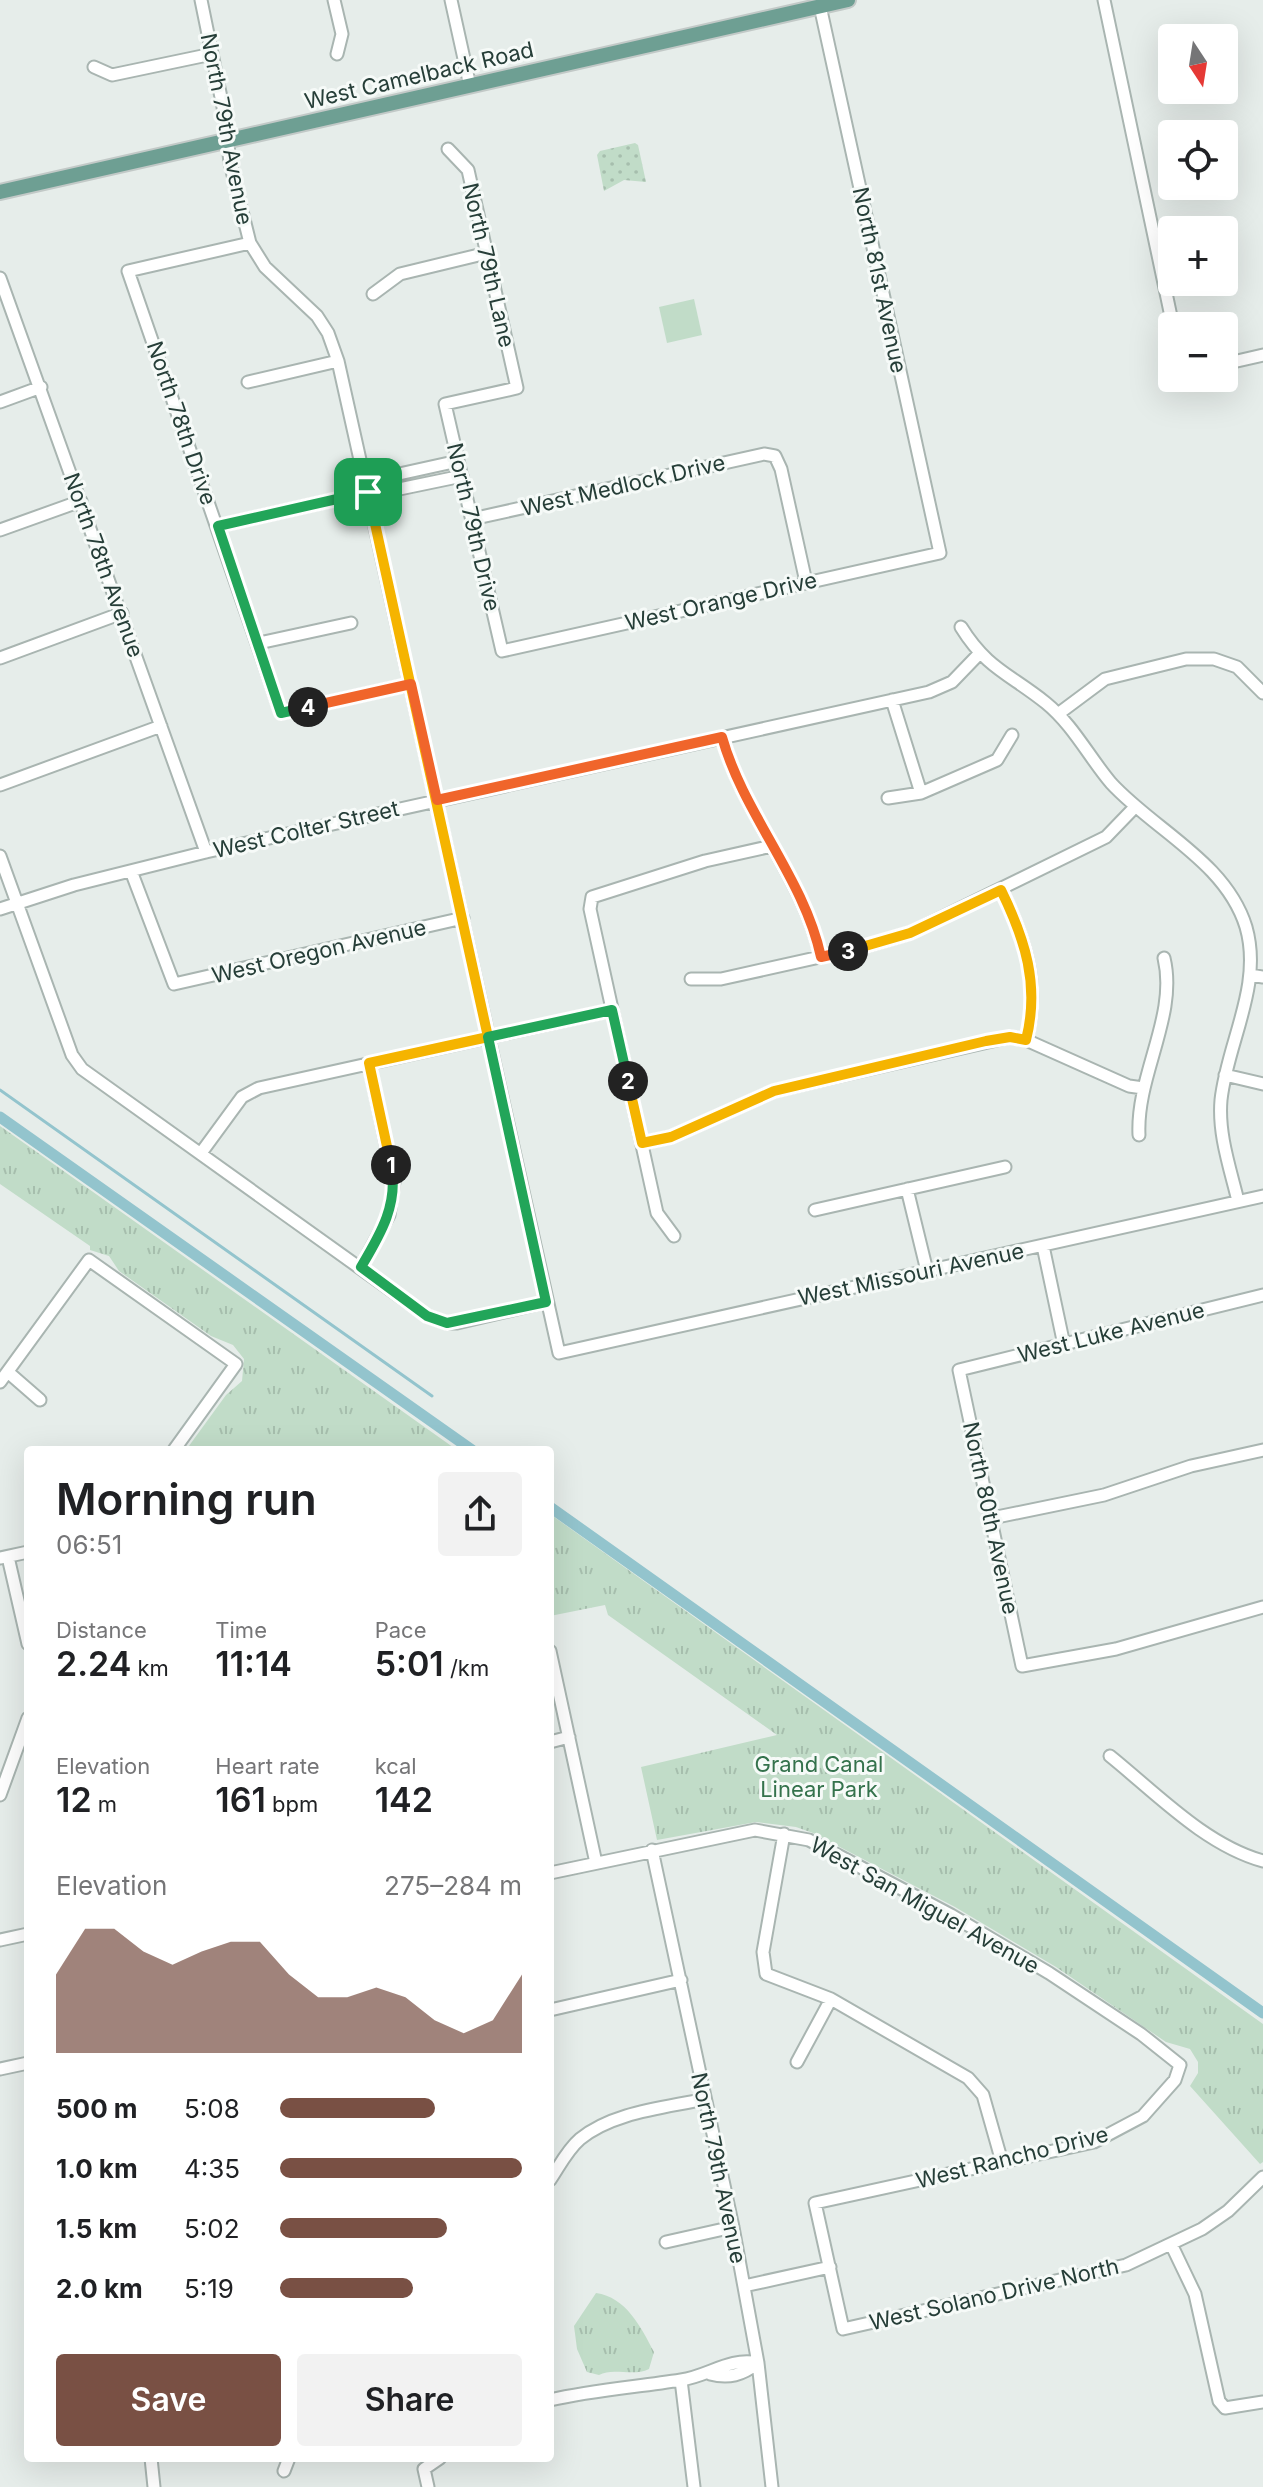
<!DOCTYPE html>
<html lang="en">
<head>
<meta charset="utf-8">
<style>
	body { margin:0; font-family:Inter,sans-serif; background:#f2f2f2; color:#202124; height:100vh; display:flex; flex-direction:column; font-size:30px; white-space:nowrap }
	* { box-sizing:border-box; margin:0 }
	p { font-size:26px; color:#757577 }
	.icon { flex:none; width:44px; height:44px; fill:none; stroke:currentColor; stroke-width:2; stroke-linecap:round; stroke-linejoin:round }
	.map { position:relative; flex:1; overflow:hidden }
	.sheet { position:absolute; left:24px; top:1446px; width:530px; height:1016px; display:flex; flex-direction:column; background:#fff; border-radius:8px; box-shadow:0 8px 32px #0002 }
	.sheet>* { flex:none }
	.needle { width:52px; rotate:168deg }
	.fabs { position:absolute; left:1158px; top:24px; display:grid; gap:16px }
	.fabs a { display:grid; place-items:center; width:80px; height:80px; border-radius:8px; background:#fff; box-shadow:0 8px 32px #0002; font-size:40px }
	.pin { position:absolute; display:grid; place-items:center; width:68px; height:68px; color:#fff; margin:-34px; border-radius:16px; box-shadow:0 4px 12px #0006 }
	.km { position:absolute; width:40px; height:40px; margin:-20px; border-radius:50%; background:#222; color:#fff; font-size:22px; line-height:40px; text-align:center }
	.round { display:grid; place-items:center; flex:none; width:84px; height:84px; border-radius:8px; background:#f2f2f2 }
	.summary { display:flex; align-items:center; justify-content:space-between; height:136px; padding:0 32px }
	h1 { font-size:44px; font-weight:600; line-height:60px }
	.stats { display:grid; grid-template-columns:repeat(3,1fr); gap:12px; height:136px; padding:8px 32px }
	.stats div { display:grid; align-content:center }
	.stats b { font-size:34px; font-weight:600 }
	.stats small { font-size:22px; font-weight:400 }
	.stats p { font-size:22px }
	.chart { height:224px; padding:16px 32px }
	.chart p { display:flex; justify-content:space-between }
	.chart svg { width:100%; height:144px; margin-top:8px; fill:#795044; opacity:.7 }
	.cta { display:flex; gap:16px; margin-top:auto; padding:16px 32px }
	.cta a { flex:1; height:92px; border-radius:8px; background:#795044; color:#fff; font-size:32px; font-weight:600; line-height:92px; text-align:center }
	.cta a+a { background:#f2f2f2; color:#202124 }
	ul { padding:0 32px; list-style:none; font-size:26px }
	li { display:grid; grid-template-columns:128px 96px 1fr; align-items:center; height:60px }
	li i { height:20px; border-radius:10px; background:#795044 }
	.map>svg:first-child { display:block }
	.grass { fill:url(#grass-dots) }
	.park { fill:url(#park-tufts) }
	.pitch { fill:#c1dcc8 }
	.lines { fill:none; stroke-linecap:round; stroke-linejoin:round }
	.stream { stroke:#93c4cd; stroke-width:3 }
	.canal { stroke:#93c4cd; stroke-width:11 }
	.minor-casing { stroke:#a9b5b1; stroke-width:15 }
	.major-casing { stroke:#c2c9c7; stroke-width:18 }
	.minor { stroke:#fff; stroke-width:11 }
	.major { stroke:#6e9f93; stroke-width:14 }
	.split-1-casing { stroke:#fff; stroke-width:16 }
	.split-2-casing { stroke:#fff; stroke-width:16 }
	.split-3-casing { stroke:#fff; stroke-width:16 }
	.split-4-casing { stroke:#fff; stroke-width:16 }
	.split-5-casing { stroke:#fff; stroke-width:16 }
	.split-1 { stroke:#f5b400; stroke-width:10 }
	.split-2 { stroke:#22a559; stroke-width:10 }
	.split-3 { stroke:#f5b400; stroke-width:10 }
	.split-4 { stroke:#f0652b; stroke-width:10 }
	.split-5 { stroke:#22a559; stroke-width:10 }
	.labels { text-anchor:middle; stroke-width:6; stroke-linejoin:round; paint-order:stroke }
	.street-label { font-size:22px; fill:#263e38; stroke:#f6faf8 }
	.park-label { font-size:22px; fill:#34724c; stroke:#f6faf8 }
</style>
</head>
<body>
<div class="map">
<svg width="1263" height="2487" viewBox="0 0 1263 2487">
	<defs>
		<pattern id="grass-dots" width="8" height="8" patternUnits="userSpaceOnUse" patternTransform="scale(2)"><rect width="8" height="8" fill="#c1dcc8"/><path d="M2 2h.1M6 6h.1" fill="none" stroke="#a6bead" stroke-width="1.8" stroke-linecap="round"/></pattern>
		<pattern id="park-tufts" width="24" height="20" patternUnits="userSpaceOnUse" patternTransform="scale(2)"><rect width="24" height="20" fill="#c1dcc8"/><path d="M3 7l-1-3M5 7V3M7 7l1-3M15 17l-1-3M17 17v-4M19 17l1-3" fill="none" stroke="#a6bead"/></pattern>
	</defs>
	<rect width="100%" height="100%" fill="#e6edea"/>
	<path class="grass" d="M635 143 638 145 646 182 624 180 604 191 597 155 600 151Z"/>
	<path class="park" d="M0 1126 457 1450H186L226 1395 242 1381 244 1359 233 1345 211 1336 119 1271 109 1256 90 1250V1246L0 1184Z
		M550 1514 1263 2024V2162L1260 2164 1190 2086 1198 2073V2062L1190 2049 1166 2042 1056 1967 955 1907 813 1833 796 1827 756 1822 657 1840 641 1767 777 1735 608 1615 605 1605 550 1616Z
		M596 2293C626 2297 641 2327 654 2352L649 2369C633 2377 613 2367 599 2375L587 2372 577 2349 574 2326Z"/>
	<path class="pitch" d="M694 299 702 335 667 343 659 307Z"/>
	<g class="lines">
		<path class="stream" d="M0 1090 432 1396"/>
		<path class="canal" d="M0 1117 472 1450
			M550 1507 1263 2013"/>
		<g class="minor-casing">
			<path id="minor" d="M201 0 225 117 230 163 250 243 265 267 317 316 328 333 338 361 559 1353 1263 1196
				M334 0 342 34 337 54
				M451 0 470 86
				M1104 0 1173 326
				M94 67 112 75 212 54
				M448 149 468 170 517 388 445 404 502 651 940 553 820 6
				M250 243 128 271 281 713 411 684
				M0 278 206 852
				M373 294 400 274 487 253
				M1224 364 1263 355
				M248 382 338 361
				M0 402 41 387
				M368 492 381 478 458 461
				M472 519 764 454 775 456 781 469 806 582
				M218 526 368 492H385L462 476
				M0 530 81 501
				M961 627C987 669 1010 674 1046 703 1073 725 1089 757 1111 783 1154 830 1226 862 1246 927 1263 986 1227 1043 1221 1100 1218 1134 1230 1168 1238 1201
				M259 643 351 623
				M0 658 122 613
				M892 700 921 793
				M1058 714 1105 679 1186 659H1214L1237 667 1263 693
				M722 737C744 815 803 878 821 957
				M0 785 161 726
				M888 798 921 793 997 760 1012 735
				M0 856 72 1055 82 1069 427 1316 447 1323H457L546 1302
				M131 871 174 984 463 918
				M1001 890C1025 939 1041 985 1026 1040
				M0 909 74 885 206 852 929 692 952 682 978 655
				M1250 975 1263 977
				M691 979H721L856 949 910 933 1106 837 1134 808
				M1225 1075 1263 1084
				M1139 1135C1136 1075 1178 1016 1164 958
				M642 1143 671 1137 774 1091 1010 1037 1026 1040 1129 1086 1143 1088
				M201 1153 242 1097 259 1088 612 1010
				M907 1189 927 1271
				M815 1210 1005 1167
				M674 1236 657 1213 590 909 592 897 705 861 772 846
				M1043 1246 1064 1345
				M361 1267 389 1215 394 1182 369 1063
				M1263 1295 959 1370 1022 1666 1116 1649 1263 1607
				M9 1373 40 1400
				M0 1382 89 1260 236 1364 174 1450
				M992 1518 1104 1495 1191 1466 1263 1450
				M8 1557 28 1644
				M0 1558 28 1552
				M550 1651 596 1863
				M550 1742 569 1737
				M1110 1756C1156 1793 1205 1845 1263 1861
				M0 1795 28 1718
				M784 1834 763 1952 766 1974 831 1999 968 2078 983 2095 1002 2162
				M652 1850 733 2227 758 2363 772 2487
				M550 1873 755 1830 809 1840 951 1915 1049 1973 1141 2034 1180 2065 1175 2080 1143 2116 1094 2142 815 2203 843 2329 1126 2265 1202 2229 1228 2211 1263 2177
				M0 1940 28 1934
				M550 2010 681 1980
				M797 2062 831 1999
				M0 2069 28 2063
				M550 2180C559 2167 567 2150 580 2139 613 2112 664 2108 705 2099
				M666 2242 733 2227
				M1172 2246 1195 2294 1219 2401 1225 2408 1263 2402
				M744 2286 830 2267
				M710 2374C729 2379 742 2375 758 2363
				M681 2380 694 2487
				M550 2400C593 2390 637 2387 681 2380 709 2376 729 2357 758 2363
				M151 2458 154 2487
				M284 2471 289 2458
				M428 2487 424 2469 440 2458"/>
		</g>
		<g class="major-casing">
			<path id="major" d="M0 192 848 0"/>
		</g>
		<use href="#minor" class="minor"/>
		<use href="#major" class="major"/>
	</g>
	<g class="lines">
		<g class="split-1-casing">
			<path id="split-1" d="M368 492 488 1037 369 1063 391 1165"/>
		</g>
		<g class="split-2-casing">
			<path id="split-2" d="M391 1165C399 1204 380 1235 361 1267L427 1316 447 1323 546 1302 488 1037 612 1010 628 1081"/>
		</g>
		<g class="split-3-casing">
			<path id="split-3" d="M628 1081 642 1143 671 1137 774 1091 986 1041 1010 1037 1026 1040C1040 985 1025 939 1001 890L910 933 848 951"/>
		</g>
		<g class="split-4-casing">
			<path id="split-4" d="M308 707 411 684 437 800 722 737C744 815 804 878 821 957L848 951"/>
		</g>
		<g class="split-5-casing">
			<path id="split-5" d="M308 707 281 713 218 526 368 492"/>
		</g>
		<use href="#split-1" class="split-1"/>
		<use href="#split-2" class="split-2"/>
		<use href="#split-3" class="split-3"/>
		<use href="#split-4" class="split-4"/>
		<use href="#split-5" class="split-5"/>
	</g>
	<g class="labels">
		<g class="street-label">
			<text transform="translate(419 75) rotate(-13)" y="8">West Camelback Road</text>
			<text transform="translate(227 129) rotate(79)" y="8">North 79th Avenue</text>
			<text transform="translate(489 265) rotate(77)" y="8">North 79th Lane</text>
			<text transform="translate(880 280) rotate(78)" y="8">North 81st Avenue</text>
			<text transform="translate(182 423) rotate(71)" y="8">North 78th Drive</text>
			<text transform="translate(623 485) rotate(-13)" y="8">West Medlock Drive</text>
			<text transform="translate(474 527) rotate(77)" y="8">North 79th Drive</text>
			<text transform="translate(104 565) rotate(70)" y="8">North 78th Avenue</text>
			<text transform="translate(721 601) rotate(-13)" y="8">West Orange Drive</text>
			<text transform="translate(306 829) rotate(-13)" y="8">West Colter Street</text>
			<text transform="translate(319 951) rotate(-13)" y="8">West Oregon Avenue</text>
			<text transform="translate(911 1274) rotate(-12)" y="8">West Missouri Avenue</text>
			<text transform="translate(1111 1332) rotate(-14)" y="8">West Luke Avenue</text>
			<text transform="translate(991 1518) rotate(78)" y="8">North 80th Avenue</text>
			<text transform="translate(925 1905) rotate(29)" y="8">West San Miguel Avenue</text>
			<text transform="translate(1012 2157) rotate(-14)" y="8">West Rancho Drive</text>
			<text transform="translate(719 2168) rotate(78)" y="8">North 79th Avenue</text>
			<text transform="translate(994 2294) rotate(-13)" y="8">West Solano Drive North</text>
		</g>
		<g class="park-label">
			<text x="819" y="1772">Grand Canal<tspan x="819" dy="25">Linear Park</tspan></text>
		</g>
	</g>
</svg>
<div class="fabs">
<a><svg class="needle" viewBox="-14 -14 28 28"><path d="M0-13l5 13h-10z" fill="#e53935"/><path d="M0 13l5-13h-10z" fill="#757577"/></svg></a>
<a><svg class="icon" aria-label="locate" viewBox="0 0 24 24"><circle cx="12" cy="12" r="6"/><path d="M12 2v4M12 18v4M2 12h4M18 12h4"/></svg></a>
<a>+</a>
<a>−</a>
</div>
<div class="pin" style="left:368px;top:492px;background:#1e9e55"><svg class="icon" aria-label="arrive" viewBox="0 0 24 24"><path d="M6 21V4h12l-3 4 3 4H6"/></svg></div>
<b class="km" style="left:391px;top:1165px">1</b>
<b class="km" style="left:628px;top:1081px">2</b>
<b class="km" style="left:848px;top:951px">3</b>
<b class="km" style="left:308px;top:707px">4</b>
<section class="sheet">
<div class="summary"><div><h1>Morning run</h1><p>06:51</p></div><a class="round"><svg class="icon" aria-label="share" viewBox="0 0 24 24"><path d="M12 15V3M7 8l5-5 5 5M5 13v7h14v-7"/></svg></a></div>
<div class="stats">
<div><p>Distance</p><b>2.24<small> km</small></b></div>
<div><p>Time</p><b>11:14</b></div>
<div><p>Pace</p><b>5:01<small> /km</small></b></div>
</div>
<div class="stats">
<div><p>Elevation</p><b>12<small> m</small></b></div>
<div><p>Heart rate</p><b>161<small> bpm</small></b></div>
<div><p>kcal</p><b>142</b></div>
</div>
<div class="chart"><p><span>Elevation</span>275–284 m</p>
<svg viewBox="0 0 160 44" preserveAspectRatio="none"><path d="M0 44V20L10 6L20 6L30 13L40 17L50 13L60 10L70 10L80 20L90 27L100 27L110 24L120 27L130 34L140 38L150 34L160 20V44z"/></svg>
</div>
<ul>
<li><b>500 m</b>5:08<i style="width:64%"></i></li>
<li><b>1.0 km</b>4:35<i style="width:100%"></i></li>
<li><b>1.5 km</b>5:02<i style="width:69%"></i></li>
<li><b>2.0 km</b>5:19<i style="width:55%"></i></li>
</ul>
<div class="cta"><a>Save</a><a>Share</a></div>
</section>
</div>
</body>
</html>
